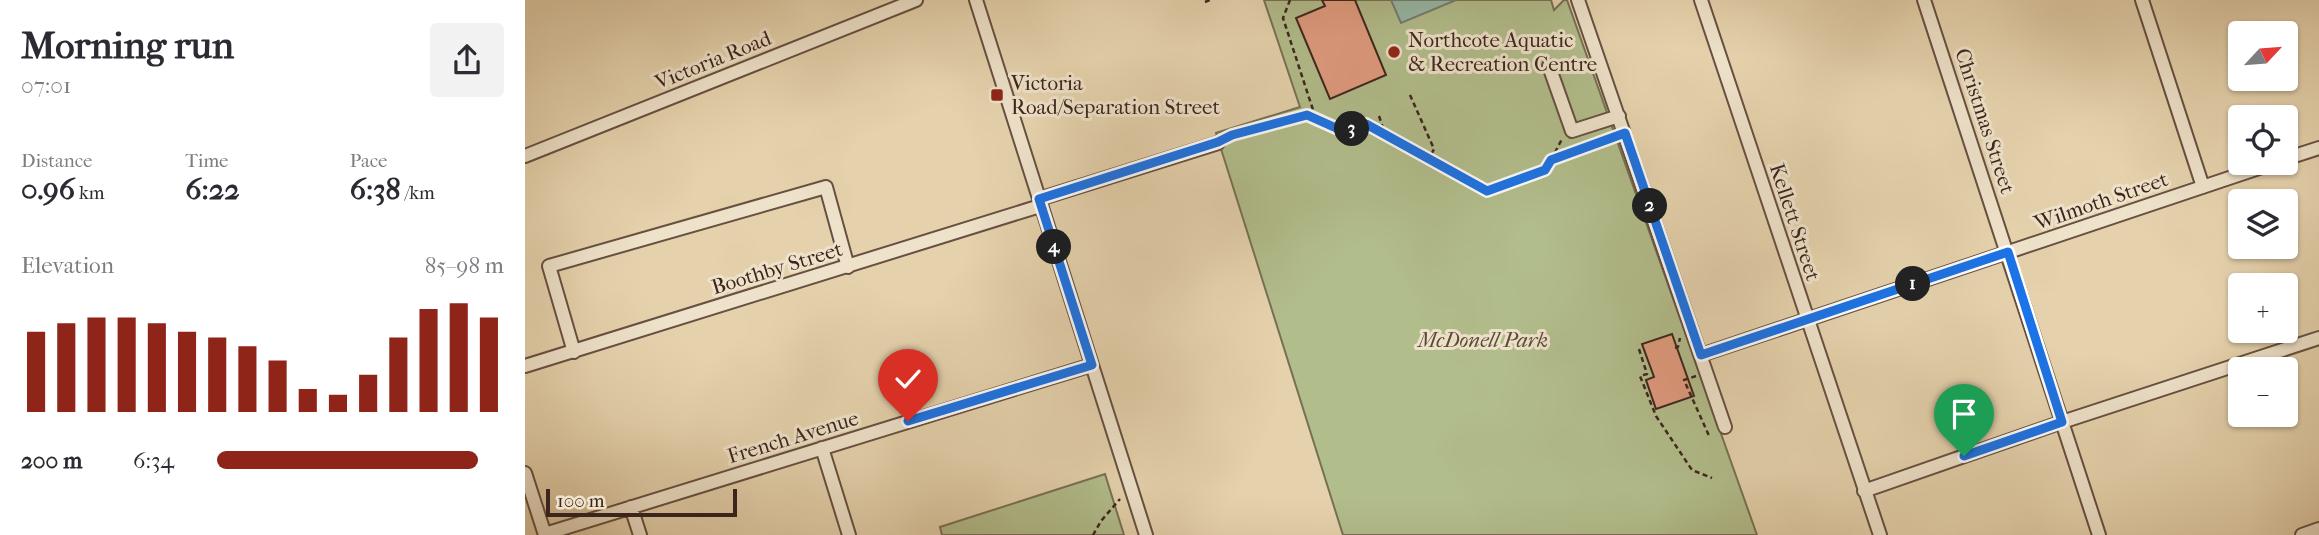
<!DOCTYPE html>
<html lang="en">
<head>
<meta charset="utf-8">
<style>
	body { margin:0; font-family:"IM FELL French Canon",serif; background:#f2f2f3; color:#2b2b33; height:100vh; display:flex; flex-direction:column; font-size:26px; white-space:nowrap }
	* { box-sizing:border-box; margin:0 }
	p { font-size:23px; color:#7c7c81 }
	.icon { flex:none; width:38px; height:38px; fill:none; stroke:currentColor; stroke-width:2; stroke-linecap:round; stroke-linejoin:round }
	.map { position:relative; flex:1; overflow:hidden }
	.drawer { display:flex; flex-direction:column; background:#fff; width:525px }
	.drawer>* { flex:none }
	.needle { width:46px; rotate:64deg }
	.controls { position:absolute; left:1703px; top:21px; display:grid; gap:14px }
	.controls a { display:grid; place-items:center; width:70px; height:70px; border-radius:7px; background:#fff; box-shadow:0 2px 5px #0004; font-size:35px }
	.scale { position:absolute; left:21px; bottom:18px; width:191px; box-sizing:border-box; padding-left:7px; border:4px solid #3c251d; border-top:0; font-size:19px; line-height:24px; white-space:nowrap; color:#3c251d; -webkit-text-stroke:5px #eee2ca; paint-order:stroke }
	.pin { position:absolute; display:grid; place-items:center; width:60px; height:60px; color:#fff; margin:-72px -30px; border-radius:50% 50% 50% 0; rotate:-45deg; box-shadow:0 0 7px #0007 }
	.pin .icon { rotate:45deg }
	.km { position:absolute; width:35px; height:35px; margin:-18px; border-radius:50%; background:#222; color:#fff; font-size:19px; line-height:35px; text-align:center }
	.round { display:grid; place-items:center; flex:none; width:74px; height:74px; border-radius:7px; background:#f2f2f3 }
	.head { display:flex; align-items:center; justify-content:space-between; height:119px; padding:0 21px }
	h1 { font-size:38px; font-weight:800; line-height:52px }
	.stats { display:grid; grid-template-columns:repeat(3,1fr); gap:10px; height:119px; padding:7px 21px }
	.stats div { display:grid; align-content:center }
	.stats b { font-size:30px; font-weight:800 }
	.stats small { font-size:19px; font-weight:400 }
	.stats p { font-size:19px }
	.chart { height:196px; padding:14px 21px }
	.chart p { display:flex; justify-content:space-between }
	.chart svg { width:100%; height:126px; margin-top:7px; stroke:#8f2418; stroke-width:6 }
	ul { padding:0 21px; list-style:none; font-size:23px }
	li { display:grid; grid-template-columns:112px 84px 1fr; align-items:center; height:52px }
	li i { height:18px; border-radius:9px; background:#8f2418 }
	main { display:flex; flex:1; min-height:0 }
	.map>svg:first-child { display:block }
	.green { fill:#b2bd8c; stroke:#777154; stroke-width:2 }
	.water { fill:#96b8a8; stroke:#727d70; stroke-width:2 }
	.building { fill:#e19c80; stroke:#3c251d; stroke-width:2 }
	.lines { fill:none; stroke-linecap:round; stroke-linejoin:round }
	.minor-casing { stroke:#665041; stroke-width:16 }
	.path { stroke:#3c251d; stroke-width:2.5; stroke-dasharray:5 3.5; stroke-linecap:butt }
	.minor { stroke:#eee2ca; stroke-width:12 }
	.route-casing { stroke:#fff; stroke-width:14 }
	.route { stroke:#1a73e8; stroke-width:9 }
	.poi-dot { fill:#8f2418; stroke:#eee2ca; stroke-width:2.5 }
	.labels { text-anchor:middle; stroke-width:6; stroke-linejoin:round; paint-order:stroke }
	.poi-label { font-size:21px; fill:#3c251d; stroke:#eee2ca; text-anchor:start }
	.street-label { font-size:21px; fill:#3c251d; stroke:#eee2ca }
	.park-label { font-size:21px; font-style:italic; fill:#5a4b39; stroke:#eee2ca }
</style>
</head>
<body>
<main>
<section class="drawer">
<div class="head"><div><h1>Morning run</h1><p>07:01</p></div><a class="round"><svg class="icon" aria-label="share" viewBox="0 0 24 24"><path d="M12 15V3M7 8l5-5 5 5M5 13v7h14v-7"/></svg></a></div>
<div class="stats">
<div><p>Distance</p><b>0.96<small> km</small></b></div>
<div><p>Time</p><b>6:22</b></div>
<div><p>Pace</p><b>6:38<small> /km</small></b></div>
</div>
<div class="chart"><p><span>Elevation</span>85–98 m</p>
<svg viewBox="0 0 160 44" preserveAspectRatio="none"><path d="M5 44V16M15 44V13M25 44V11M35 44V11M45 44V13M55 44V16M65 44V18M75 44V21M85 44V26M95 44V36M105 44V38M115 44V31M125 44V18M135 44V8M145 44V6M155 44V11"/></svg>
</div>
<ul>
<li><b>200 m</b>6:34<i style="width:91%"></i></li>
</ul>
</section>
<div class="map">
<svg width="1794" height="535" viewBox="0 0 1794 535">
	<rect width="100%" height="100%" fill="#e5d2ad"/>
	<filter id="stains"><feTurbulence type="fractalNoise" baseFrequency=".00286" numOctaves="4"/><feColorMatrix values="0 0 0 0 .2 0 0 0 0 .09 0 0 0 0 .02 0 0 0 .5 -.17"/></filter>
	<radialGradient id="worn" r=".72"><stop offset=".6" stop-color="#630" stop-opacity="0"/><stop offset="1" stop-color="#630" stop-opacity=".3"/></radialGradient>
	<path class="green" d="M739 0H1026L1029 10 1039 0H1042L1232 535H818L691 133 775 107Z
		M580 474 599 535H417L415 527Z"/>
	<path class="water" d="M866 0H931L876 23Z"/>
	<path class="building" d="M797 0H830L861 75 805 99 771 18 800 6Z
		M1147 334 1169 396 1131 409 1121 380 1129 377 1117 344Z"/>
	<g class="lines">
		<g class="minor-casing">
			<path id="minor" d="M451 0 621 535
				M1053 0 1200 427
				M1176 0 1355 535
				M1399 0 1574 535
				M1617 0 1678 187
				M1024 66 1047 131 1094 116
				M0 156 391 0
				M1760 159 1794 148
				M514 199 693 143
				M49 352 24 266 301 187 323 267
				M1176 355 1749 163
				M0 366 515 206
				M297 448 324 535
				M0 473 20 535
				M1339 491 1537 422 1794 338
				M106 507 115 535
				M20 534 567 365
				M1777 535 1794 529"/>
		</g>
		<path class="path" d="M765 0 758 18 791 119
			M680 2 685 0
			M885 95 909 149 904 159
			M854 116 860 134
			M702 137 782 115 819 133 841 124 962 191 1020 170 1026 160 1087 138
			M1026 160 1037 139
			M1150 348 1153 347 1155 338
			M1114 349 1122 374 1115 376 1131 416 1167 470 1187 478
			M1171 376 1159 380 1185 438
			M568 535 576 521 595 499"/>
		<use href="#minor" class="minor"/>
	</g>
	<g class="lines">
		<g class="route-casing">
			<path id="route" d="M383 421 567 365 514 199 693 142 707 135 782 115 820 132 841 124 962 191 1020 170 1026 160 1100 133 1176 355 1483 252 1537 422 1439 456"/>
		</g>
		<use href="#route" class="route"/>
	</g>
	<g class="poi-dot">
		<circle cx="869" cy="52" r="7"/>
		<rect x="465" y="88" width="14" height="14" rx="3.5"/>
	</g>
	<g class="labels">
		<g class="poi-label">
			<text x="883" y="47">Northcote Aquatic<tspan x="883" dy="24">&amp; Recreation Centre</tspan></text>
			<text x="486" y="90">Victoria<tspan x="486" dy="24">Road/Separation Street</tspan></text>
		</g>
		<g class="street-label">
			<text transform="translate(188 60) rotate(-22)" y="7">Victoria Road</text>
			<text transform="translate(1460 121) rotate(72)" y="7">Christmas Street</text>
			<text transform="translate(1576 201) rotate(-19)" y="7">Wilmoth Street</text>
			<text transform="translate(1270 222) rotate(72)" y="7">Kellett Street</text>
			<text transform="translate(252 268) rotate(-17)" y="7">Boothby Street</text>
			<text transform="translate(268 437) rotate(-17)" y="7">French Avenue</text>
		</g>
		<g class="park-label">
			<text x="958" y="347">McDonell Park</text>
		</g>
	</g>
	<rect width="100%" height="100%" filter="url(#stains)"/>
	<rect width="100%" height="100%" fill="url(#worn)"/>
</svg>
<div class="controls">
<a><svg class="needle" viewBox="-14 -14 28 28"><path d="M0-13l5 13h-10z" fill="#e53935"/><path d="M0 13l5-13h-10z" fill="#7c7c81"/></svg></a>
<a><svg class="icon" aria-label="locate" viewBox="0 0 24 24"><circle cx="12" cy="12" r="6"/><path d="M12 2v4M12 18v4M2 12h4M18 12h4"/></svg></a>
<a><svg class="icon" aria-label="layers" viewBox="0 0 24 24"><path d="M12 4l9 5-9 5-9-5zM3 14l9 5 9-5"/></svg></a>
<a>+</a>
<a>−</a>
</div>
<div class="scale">100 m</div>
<div class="pin" style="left:1439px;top:456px;background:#1e9e55"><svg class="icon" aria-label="arrive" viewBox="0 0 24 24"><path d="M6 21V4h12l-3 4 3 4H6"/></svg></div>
<div class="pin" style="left:383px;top:421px;background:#d93025"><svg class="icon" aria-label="check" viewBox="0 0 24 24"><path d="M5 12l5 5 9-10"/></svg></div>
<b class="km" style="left:1388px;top:284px">1</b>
<b class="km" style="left:1125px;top:206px">2</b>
<b class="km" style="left:827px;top:129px">3</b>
<b class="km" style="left:529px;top:247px">4</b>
</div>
</main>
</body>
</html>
